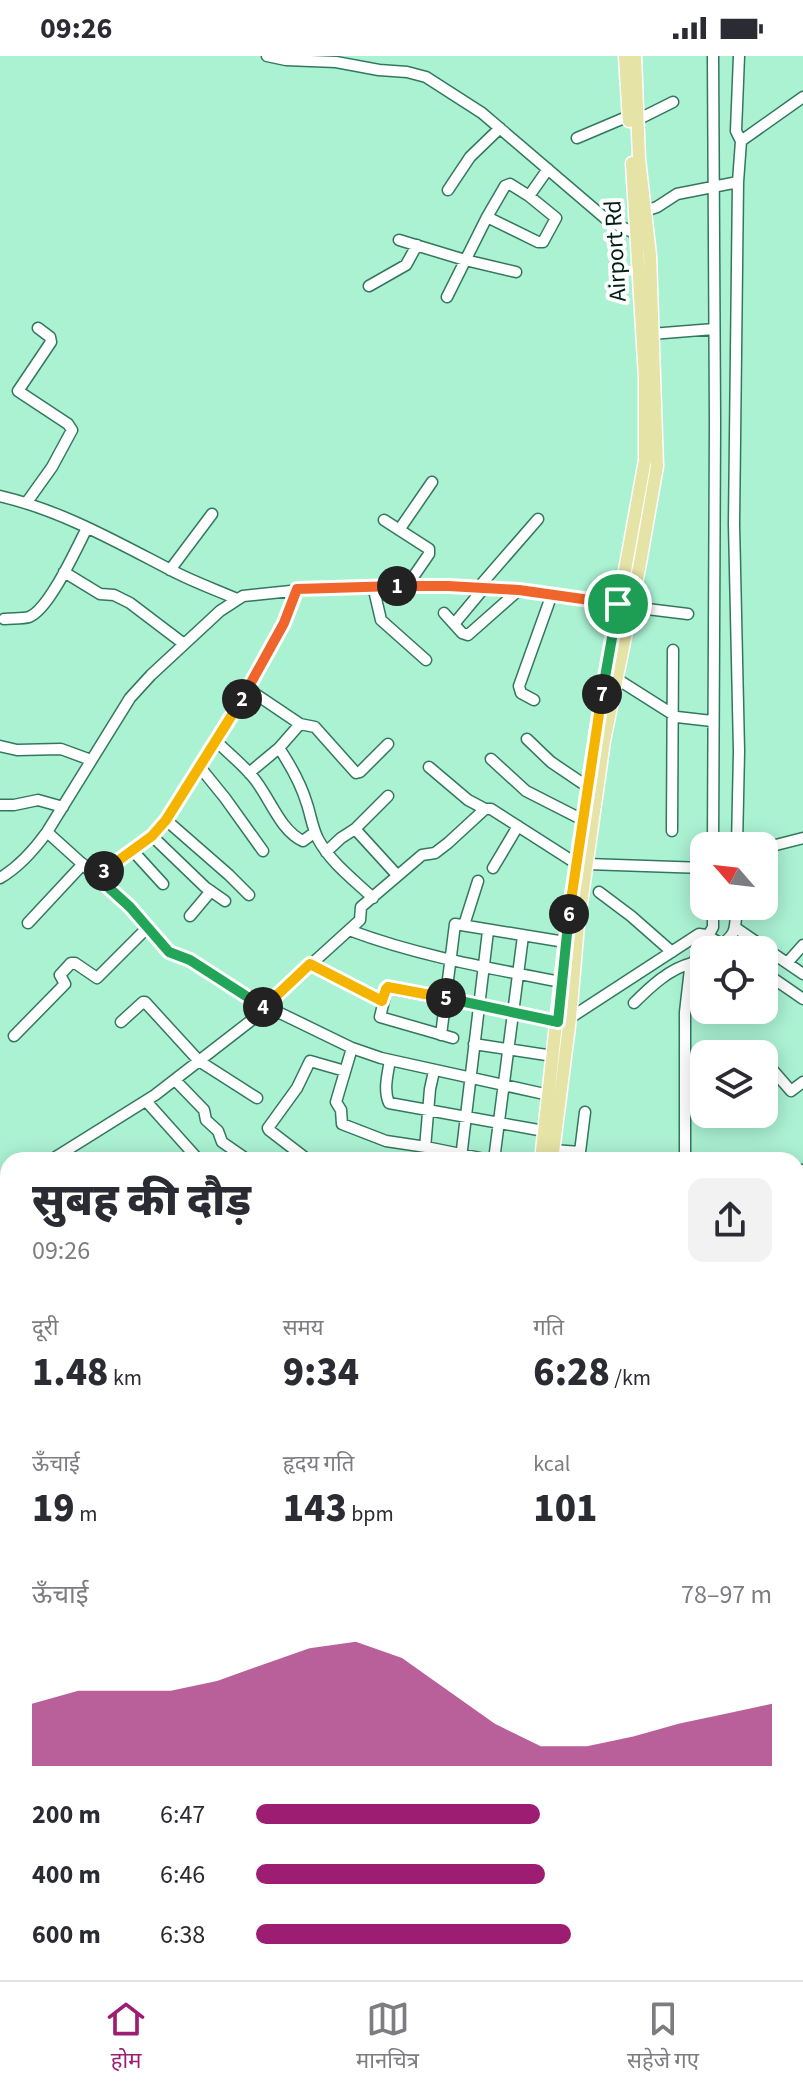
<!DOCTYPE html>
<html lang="hi">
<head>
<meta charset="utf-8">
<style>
	body { margin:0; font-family:"Source Sans 3","Noto Sans Devanagari",sans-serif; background:#f2f2f3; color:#2b2b33; height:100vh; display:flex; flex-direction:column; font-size:30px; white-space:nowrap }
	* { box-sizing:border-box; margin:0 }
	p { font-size:26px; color:#7c7c81 }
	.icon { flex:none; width:44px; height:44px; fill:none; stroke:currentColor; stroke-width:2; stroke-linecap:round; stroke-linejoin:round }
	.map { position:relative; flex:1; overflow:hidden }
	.sheet { position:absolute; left:0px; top:1096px; width:804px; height:828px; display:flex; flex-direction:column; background:#fff; border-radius:24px 24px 0 0; box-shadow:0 4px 20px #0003 }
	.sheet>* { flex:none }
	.needle { width:52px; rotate:298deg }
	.controls { position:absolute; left:690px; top:776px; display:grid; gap:16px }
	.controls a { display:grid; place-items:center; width:88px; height:88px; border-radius:16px; background:#fff; box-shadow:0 4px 20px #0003; font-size:40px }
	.pin { position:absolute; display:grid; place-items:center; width:68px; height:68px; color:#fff; margin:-34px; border:4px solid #fff; border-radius:50%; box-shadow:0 2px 8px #0007 }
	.km { position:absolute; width:40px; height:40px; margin:-20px; border-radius:50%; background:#222; color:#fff; font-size:22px; line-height:40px; text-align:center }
	.round { display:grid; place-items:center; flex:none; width:84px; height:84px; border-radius:16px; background:#f2f2f3 }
	.overview { display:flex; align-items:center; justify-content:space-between; height:136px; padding:0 32px }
	h1 { font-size:44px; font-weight:800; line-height:60px }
	.stats { display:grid; grid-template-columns:repeat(3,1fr); gap:12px; height:136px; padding:8px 32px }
	.stats div { display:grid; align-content:center }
	.stats b { font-size:40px; font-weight:800 }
	.stats small { font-size:22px; font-weight:400 }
	.stats p { font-size:22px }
	.chart { height:224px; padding:16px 32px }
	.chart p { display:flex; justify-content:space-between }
	.chart svg { width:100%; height:144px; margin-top:8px; fill:#9c1d72; opacity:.7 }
	ul { padding:0 32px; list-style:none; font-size:26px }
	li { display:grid; grid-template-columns:128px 96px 1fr; align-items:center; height:60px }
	li i { height:20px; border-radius:10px; background:#9c1d72 }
	.status { display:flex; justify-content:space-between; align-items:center; height:56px; padding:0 40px; background:#fff; direction:ltr }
	.status svg { height:22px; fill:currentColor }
	.tab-bar { display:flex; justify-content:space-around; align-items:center; height:112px; border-top:2px solid #e1e1e2; background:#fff; font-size:22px; color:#7c7c81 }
	.tab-bar a { display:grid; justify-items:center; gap:4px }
	.tab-bar .selected { color:#9c1d72 }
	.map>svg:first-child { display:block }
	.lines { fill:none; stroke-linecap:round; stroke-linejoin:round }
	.minor-casing { stroke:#33785e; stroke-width:13 }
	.major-casing { stroke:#fff; stroke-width:15 }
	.minor { stroke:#fff; stroke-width:10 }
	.major { stroke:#e6e3a7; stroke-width:12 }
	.split-1-casing { stroke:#fff; stroke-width:16 }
	.split-2-casing { stroke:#fff; stroke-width:16 }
	.split-3-casing { stroke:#fff; stroke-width:16 }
	.split-4-casing { stroke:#fff; stroke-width:16 }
	.split-5-casing { stroke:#fff; stroke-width:16 }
	.split-6-casing { stroke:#fff; stroke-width:16 }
	.split-7-casing { stroke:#fff; stroke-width:16 }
	.split-8-casing { stroke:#fff; stroke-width:16 }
	.split-1 { stroke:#f0652b; stroke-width:10 }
	.split-2 { stroke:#f0652b; stroke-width:10 }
	.split-3 { stroke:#f5b400; stroke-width:10 }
	.split-4 { stroke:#22a559; stroke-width:10 }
	.split-5 { stroke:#f5b400; stroke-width:10 }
	.split-6 { stroke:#22a559; stroke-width:10 }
	.split-7 { stroke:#f5b400; stroke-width:10 }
	.split-8 { stroke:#22a559; stroke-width:10 }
	.labels { text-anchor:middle; stroke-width:8; stroke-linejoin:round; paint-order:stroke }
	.street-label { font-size:24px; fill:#021f14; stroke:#fff }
</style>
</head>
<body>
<div class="status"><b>09:26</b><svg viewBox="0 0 49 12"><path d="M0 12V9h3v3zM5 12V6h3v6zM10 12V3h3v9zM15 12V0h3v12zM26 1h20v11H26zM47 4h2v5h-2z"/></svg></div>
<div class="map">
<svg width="803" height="1924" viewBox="0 0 803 1924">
	<rect width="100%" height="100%" fill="#abf2d3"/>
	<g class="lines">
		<g class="minor-casing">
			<path id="minor" d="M267 0 286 4 336 6 379 14 407 16 426 21 482 57 606 163 636 178
				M637 64 673 46
				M577 82 629 60
				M741 85 803 41
				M448 134 470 101 500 72
				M645 155 657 151 677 138 738 126
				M487 161 538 186H543L556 162 529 140
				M399 184 465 204 516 216
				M369 230 406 209 417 189
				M447 241 487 161 505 130 510 128 529 140 548 113
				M651 278 714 273
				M0 440C60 454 115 485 169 513 191 525 214 533 237 543
				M27 446 52 411 72 374 68 368 18 335 51 286 50 281 38 272
				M384 464 429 493V498L407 530
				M399 474 432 426
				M170 514 212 458
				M64 516 100 538 114 539 130 547 184 588
				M373 530 381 564 426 604
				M478 532 538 463
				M631 551 688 558
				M444 557 462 577 468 579 519 534
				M4 563C12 562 22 563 29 561 49 554 77 491 87 472
				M454 568 484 532
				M617 623 677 661 712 665
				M248 633 300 668 315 671 356 717 360 716 388 688
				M534 644 521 637 519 630 552 538
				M527 683 551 706 588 731
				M215 684C227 696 241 707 252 720 269 739 279 774 303 785L315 776
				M0 690 17 694 61 693 91 704
				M279 692C291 710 301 728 307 748 311 760 312 771 318 783 331 807 353 823 373 842
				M491 703 526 735 583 764
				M199 710 225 742 263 795
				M429 711 468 744 485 753
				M249 717 279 692 300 668
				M0 749H14L38 744 63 751
				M166 764 229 819 249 839
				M355 773 397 819
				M672 775 673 594
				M47 776 130 851 169 896 190 904 266 953 274 942 360 864 361 851 422 799 435 797 448 787 485 753H491L577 808
				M152 780 205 831 225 845
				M713 790 715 366 713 0
				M737 790 739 695 734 468 738 126 741 85 736 75 739 0
				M764 792 803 782
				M132 794 163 828
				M326 796 341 782 355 773 388 740
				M587 808 704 812
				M493 812 518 770
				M97 821 116 805 152 780 166 764 249 632 284 567 297 533
				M0 822C19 811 34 794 47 776L130 642 151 619 220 555 243 540 329 531 448 530 552 538 618 548
				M599 836 631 860 672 896
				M190 860 211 835
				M28 867 83 808
				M464 869 478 825
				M736 872 803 918
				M349 874C418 900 489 912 561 926
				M708 880 713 871V850
				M713 894C736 880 736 876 736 850
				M787 907 803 889
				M310 908 382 945
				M764 916 803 943
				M634 947C651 930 669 913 692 907
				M121 966 143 946H145L199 1005 257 1042
				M441 979 455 868 565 886
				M14 980 63 930 65 928 60 919 71 907H75L97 922 148 871
				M453 982 380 961 387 932 512 955 558 966 570 962 699 878 706 879 732 894
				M474 988 553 1000
				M352 992 336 1046 341 1054 342 1068 386 1085 426 1091 490 1104
				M390 1004C388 1017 383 1034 389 1047L544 1075
				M771 1012 791 1035 803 1026
				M175 1024 204 1054 206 1064 218 1075 222 1086 248 1104
				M146 1045 197 1102
				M553 1094 580 1096
				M461 1102 488 875
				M51 1104 155 1039 266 953 282 958 352 992 381 1002 549 1039
				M308 1104 269 1074 268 1072 297 1032 310 1005 345 1015
				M424 1104 430 1033 434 1015
				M494 1104 523 880
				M579 1104 585 1056
				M685 1104V956L690 913 693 906 704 899
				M796 1114H803
				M796 1134 803 1125
				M0 1137 8 1132
				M796 1280 803 1285
				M796 1342 803 1333
				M0 1455 8 1458
				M796 1508 802 1502
				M796 1749 803 1756
				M803 1788 800 1792 803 1797
				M798 1834 803 1831
				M796 1900 803 1893
				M677 1916 684 1924
				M604 1924 617 1916
				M767 1924 777 1916"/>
		</g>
		<g class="major-casing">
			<path id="major" d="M625 0 629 65
				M541 1104 565 886 597 669 645 404V322L632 107
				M552 1104 570 962 578 869 604 685 640 507 657 410 650 199 639 103 635 0
				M474 1924 475 1916
				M486 1924 487 1916"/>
		</g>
		<use href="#minor" class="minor"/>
		<use href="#major" class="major"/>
	</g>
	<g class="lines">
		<g class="split-1-casing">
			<path id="split-1" d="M397 530H448L519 534 618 548"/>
		</g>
		<g class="split-2-casing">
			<path id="split-2" d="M242 643 284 567 297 533 397 530"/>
		</g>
		<g class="split-3-casing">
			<path id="split-3" d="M104 815 152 780 166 764 242 643"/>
		</g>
		<g class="split-4-casing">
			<path id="split-4" d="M104 815 97 821 130 851 169 896 190 904 263 951"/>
		</g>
		<g class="split-5-casing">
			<path id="split-5" d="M263 951 266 953 274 942 310 908 382 945 386 933 388 931 446 942"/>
		</g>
		<g class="split-6-casing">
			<path id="split-6" d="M446 942 558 966 569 858"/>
		</g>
		<g class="split-7-casing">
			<path id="split-7" d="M569 858 602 638"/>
		</g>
		<g class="split-8-casing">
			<path id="split-8" d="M602 638 618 548"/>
		</g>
		<use href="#split-1" class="split-1"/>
		<use href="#split-2" class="split-2"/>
		<use href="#split-3" class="split-3"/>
		<use href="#split-4" class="split-4"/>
		<use href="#split-5" class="split-5"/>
		<use href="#split-6" class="split-6"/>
		<use href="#split-7" class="split-7"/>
		<use href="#split-8" class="split-8"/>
	</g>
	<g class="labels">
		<g class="street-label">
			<text transform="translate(615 195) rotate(-93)" y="8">Airport Rd</text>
		</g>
	</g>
</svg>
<div class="controls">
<a><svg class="needle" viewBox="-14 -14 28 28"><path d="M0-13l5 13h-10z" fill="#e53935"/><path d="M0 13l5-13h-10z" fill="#7c7c81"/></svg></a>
<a><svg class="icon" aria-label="locate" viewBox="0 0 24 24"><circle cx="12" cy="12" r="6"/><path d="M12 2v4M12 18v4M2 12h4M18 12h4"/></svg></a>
<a><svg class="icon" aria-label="layers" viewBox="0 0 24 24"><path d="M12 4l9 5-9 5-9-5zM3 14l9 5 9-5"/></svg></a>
</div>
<div class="pin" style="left:618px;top:548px;background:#1e9e55"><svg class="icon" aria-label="arrive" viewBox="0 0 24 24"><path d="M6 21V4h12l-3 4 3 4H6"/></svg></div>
<b class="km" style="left:397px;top:530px">1</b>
<b class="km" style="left:242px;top:643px">2</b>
<b class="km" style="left:104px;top:815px">3</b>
<b class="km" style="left:263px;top:951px">4</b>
<b class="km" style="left:446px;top:942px">5</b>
<b class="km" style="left:569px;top:858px">6</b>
<b class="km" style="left:602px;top:638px">7</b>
<section class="sheet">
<div class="overview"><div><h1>सुबह की दौड़</h1><p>09:26</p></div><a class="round"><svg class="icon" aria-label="share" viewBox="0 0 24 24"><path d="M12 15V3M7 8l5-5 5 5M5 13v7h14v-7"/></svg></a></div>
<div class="stats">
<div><p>दूरी</p><b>1.48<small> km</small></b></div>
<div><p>समय</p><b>9:34</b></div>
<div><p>गति</p><b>6:28<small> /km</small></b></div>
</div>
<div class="stats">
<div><p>ऊँचाई</p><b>19<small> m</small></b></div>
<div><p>हृदय गति</p><b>143<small> bpm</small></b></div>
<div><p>kcal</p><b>101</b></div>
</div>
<div class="chart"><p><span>ऊँचाई</span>78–97 m</p>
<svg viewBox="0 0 160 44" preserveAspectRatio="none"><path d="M0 44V25L10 21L20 21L30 21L40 18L50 13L60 8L70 6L80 11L90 21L100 31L110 38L120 38L130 35L140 31L150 28L160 25V44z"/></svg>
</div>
<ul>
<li><b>200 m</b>6:47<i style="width:55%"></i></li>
<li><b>400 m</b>6:46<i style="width:56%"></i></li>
<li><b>600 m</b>6:38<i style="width:61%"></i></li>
</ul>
</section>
</div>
<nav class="tab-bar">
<a class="selected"><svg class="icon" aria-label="home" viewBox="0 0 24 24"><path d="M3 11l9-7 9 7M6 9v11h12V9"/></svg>होम</a>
<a><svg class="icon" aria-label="map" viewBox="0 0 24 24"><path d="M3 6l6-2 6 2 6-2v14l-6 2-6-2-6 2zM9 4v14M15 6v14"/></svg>मानचित्र</a>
<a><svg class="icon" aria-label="saved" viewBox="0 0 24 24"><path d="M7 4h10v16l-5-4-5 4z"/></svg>सहेजे गए</a>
</nav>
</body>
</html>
